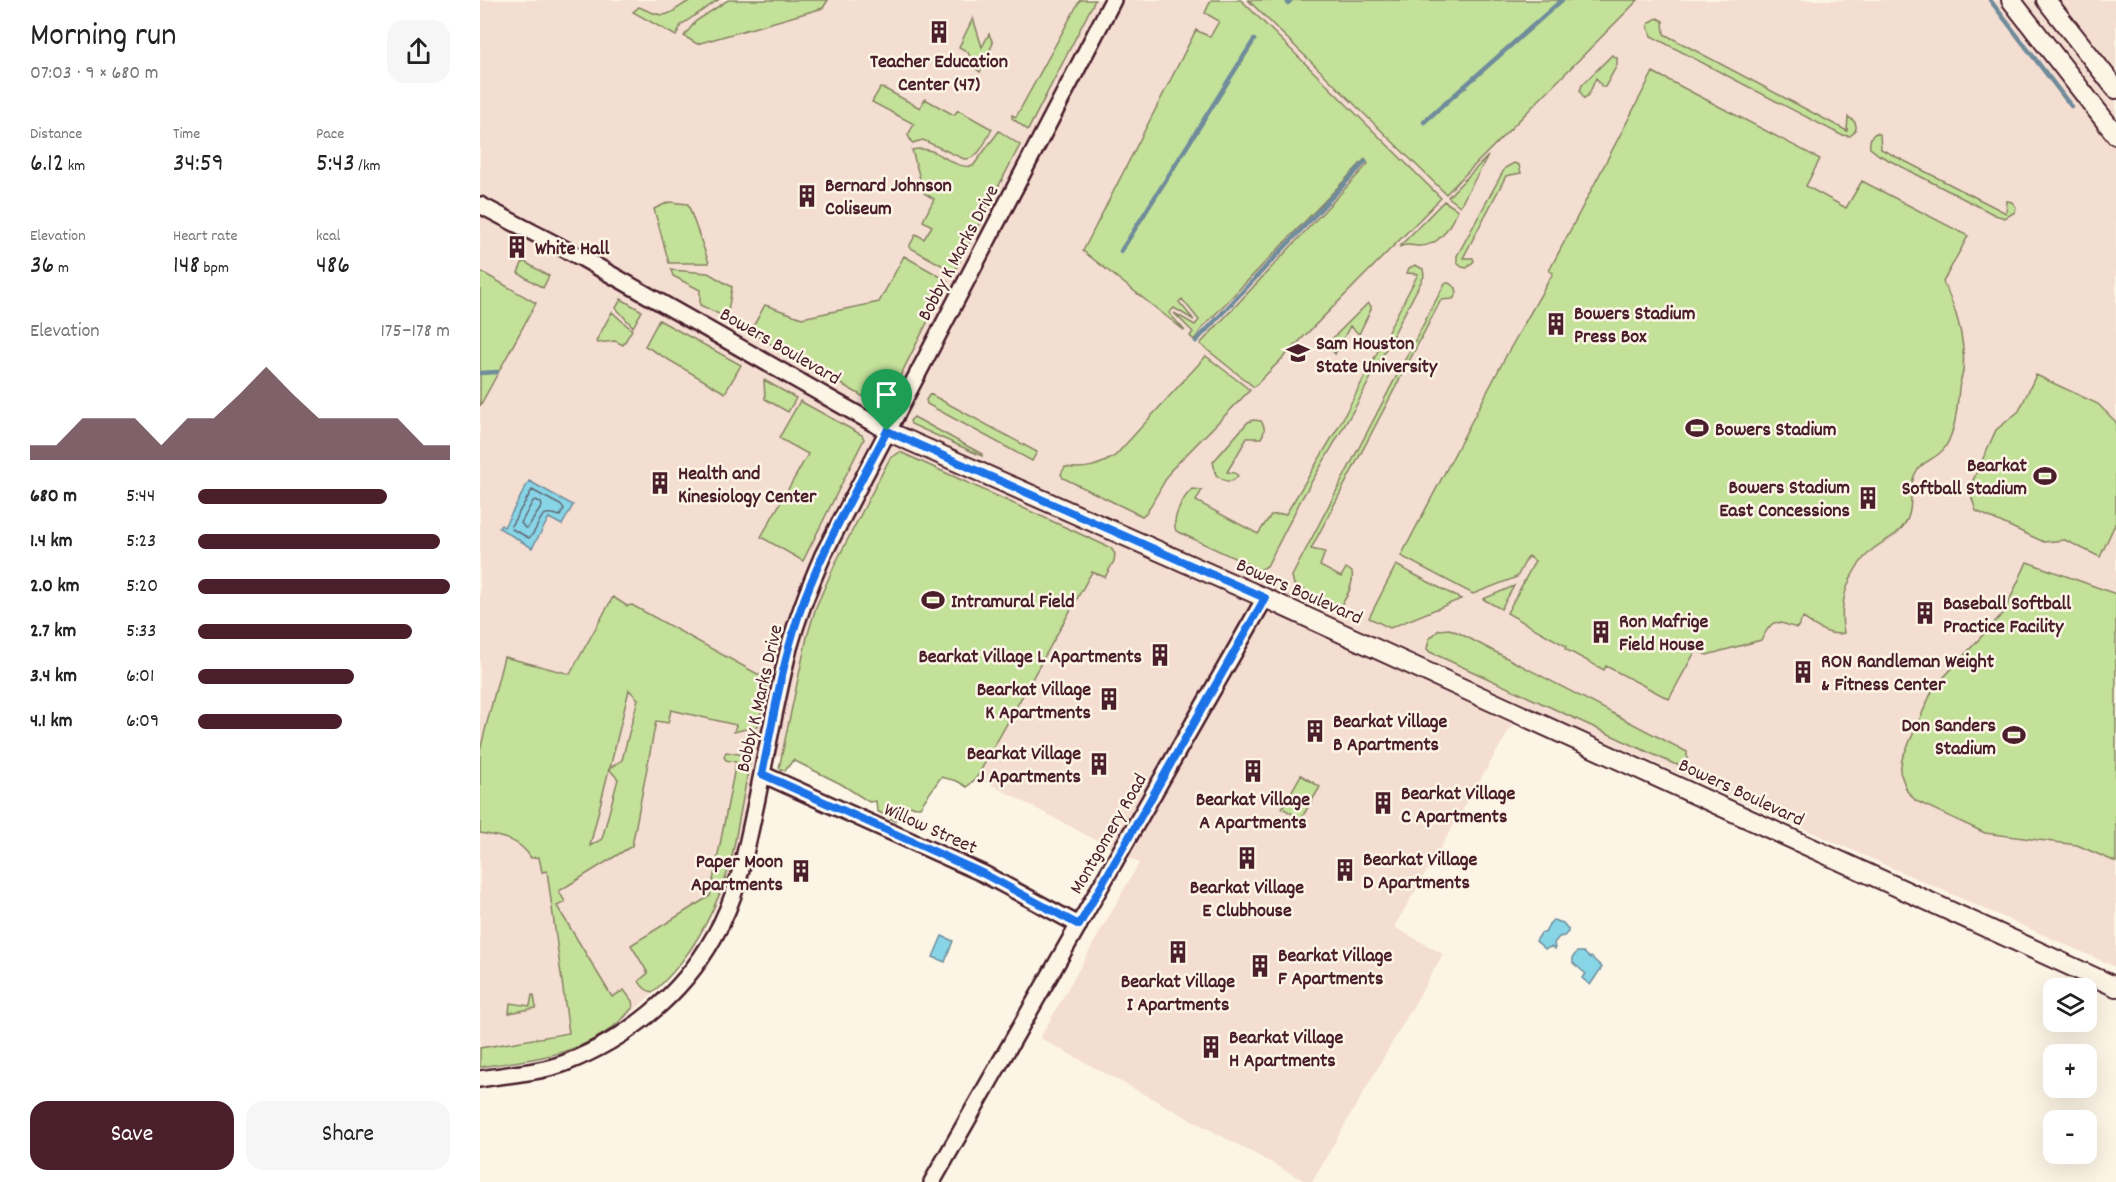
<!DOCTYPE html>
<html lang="en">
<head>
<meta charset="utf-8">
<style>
	body { margin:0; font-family:Dekko,sans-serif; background:#f6f6f6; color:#222; height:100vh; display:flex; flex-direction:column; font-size:22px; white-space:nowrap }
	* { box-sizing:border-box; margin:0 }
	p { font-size:20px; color:#767676 }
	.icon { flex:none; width:33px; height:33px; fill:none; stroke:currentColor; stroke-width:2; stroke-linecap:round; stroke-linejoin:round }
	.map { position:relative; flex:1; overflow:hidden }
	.panel { display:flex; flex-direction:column; background:#fff; width:480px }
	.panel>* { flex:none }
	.buttons { position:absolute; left:1563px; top:978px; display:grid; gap:12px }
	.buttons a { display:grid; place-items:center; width:54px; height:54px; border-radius:12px; background:#fff; box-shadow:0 6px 24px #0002; font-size:30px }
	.pin { position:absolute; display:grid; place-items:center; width:51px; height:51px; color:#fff; margin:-62px -26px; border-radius:50% 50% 50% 0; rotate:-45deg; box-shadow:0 0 6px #0007 }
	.pin .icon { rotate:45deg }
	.round { display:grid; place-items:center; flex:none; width:63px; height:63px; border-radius:18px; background:#f6f6f6 }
	.headline { display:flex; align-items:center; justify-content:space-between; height:102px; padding:0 30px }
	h1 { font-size:33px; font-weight:600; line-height:45px }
	.stats { display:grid; grid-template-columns:repeat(3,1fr); gap:9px; height:102px; padding:6px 30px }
	.stats div { display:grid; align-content:center }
	.stats b { font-size:26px; font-weight:600 }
	.stats small { font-size:16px; font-weight:400 }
	.stats p { font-size:16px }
	.chart { height:168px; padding:12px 30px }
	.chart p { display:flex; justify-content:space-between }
	.chart svg { width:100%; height:108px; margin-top:6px; fill:#4a1f2b; opacity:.7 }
	.primary-button { display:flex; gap:12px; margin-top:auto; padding:12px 30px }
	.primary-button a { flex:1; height:69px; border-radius:18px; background:#4a1f2b; color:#fff; font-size:24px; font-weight:600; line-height:69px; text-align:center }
	.primary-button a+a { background:#f6f6f6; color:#222 }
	ul { padding:0 30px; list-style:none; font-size:20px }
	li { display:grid; grid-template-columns:96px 72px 1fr; align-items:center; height:45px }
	li i { height:15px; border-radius:8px; background:#4a1f2b }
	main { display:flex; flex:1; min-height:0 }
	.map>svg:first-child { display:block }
	.built { fill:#f4ddd1 }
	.green { fill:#c3e199; stroke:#868062; stroke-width:1.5; fill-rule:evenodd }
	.water { fill:#87d5e6; stroke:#6f8c9b; stroke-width:1.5 }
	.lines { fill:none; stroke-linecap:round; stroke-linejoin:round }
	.shore { stroke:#626876; stroke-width:1.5 }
	.stream { stroke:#6f8c9b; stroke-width:4.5 }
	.minor-casing { stroke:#4a1f2b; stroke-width:20 }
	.tertiary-casing { stroke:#4a1f2b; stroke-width:22 }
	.minor { stroke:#fcf5e5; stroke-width:15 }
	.tertiary { stroke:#fcf5e5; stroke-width:18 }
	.route-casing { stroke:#fff; stroke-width:12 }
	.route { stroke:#1a73e8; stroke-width:8 }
	.labels { text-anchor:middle; stroke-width:5; stroke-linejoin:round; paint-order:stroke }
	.poi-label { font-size:20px; font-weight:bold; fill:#4a1f2b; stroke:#fcf5e5; text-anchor:start }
	.street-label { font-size:20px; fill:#4a1f2b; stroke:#fcf5e5 }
</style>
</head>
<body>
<main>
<section class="panel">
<div class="headline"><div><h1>Morning run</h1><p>07:03 · 9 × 680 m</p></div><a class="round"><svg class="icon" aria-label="share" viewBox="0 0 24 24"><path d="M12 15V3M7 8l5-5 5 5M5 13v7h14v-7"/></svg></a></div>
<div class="stats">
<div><p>Distance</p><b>6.12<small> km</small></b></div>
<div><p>Time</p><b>34:59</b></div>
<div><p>Pace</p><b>5:43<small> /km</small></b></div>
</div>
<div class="stats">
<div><p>Elevation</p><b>36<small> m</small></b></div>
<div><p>Heart rate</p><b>148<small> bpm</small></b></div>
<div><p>kcal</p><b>486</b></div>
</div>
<div class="chart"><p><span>Elevation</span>175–178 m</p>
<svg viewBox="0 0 160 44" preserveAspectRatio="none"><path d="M0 44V38L10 38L20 27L30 27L40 27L50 38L60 27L70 27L80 17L90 6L100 17L110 27L120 27L130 27L140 27L150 38L160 38V44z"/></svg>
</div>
<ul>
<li><b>680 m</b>5:44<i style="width:75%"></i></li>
<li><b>1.4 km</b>5:23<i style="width:96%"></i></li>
<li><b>2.0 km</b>5:20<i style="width:100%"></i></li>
<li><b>2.7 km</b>5:33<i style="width:85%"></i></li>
<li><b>3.4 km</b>6:01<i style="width:62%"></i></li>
<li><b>4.1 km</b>6:09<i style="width:57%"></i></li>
</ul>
<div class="primary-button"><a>Save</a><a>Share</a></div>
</section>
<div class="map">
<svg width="1636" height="1182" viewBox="0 0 1636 1182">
	<rect width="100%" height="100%" fill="#fcf5e5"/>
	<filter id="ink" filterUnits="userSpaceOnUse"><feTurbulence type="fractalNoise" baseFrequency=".0167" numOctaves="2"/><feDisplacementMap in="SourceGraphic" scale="12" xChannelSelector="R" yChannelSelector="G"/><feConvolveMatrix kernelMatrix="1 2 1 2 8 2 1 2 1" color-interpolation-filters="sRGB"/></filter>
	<g filter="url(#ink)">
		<path class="built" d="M0 0H1636V967L1044 705 914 927 963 954 832 1182H827L560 1038 659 863 497 777 460 771 427 812 306 756H277L253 862 244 889 234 912 212 951 188 979 141 1023 107 1042 0 1063Z"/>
		<path class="green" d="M211 0H238L201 25 196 36 153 12 159 7C190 21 184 15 211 0Z
			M248 0H348L343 8 217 44 204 36 216 21Z
			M600 0H615L548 130 532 118V115L536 117Z
			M731 0H761L961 198 774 387 720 344 888 164 885 159 723 327 714 340 710 336 713 332 694 313 715 325 719 320 702 299 699 302 714 320 694 308 689 313 705 331 603 251 716 30 730 37 739 21 725 13Z
			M768 0H1158L966 194Z
			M493 18 502 47 509 34 513 43 500 72 493 66 488 52 479 47Z
			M1177 18 1183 21 1184 34 1367 131 1368 117C1378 122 1379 130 1370 136L1361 135 1171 36 1168 27 1169 23Z
			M1132 55 1137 58V65L1125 87H1122L1116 78 1109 94 1104 99 1100 91 1102 85Z
			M1173 72 1340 159 1326 186 1366 208 1382 181 1488 236 1463 282C1476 308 1486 341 1483 371 1482 377 1480 382 1479 388 1477 409 1476 428 1466 446 1458 460 1440 460 1434 476 1428 492 1435 510 1424 525 1417 537 1402 541 1392 550 1368 571 1358 603 1364 633 1348 637 1336 626 1323 618L1317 628C1293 621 1294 617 1281 640L1227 655 1216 650 1189 699 1126 666 1124 670 1085 649 1086 646 1027 613 1055 561 1048 556 1037 577 993 594 921 556 1027 354 1073 273 1069 271Z
			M400 88 405 89 440 108 445 99 474 115 478 110 512 129C505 141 500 159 484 159L443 140 432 143 428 135 434 124 392 102Z
			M519 131 540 145 474 272 429 247 436 234 444 239 452 226 443 221 454 199 444 193 432 150C460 144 469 170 493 166Z
			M1396 133 1400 134 1401 149 1526 213 1527 201 1532 202 1536 207 1535 212 1525 218 1515 215 1399 155 1390 148C1389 141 1390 136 1396 133Z
			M1008 156 980 206 968 197Z
			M1034 163 1039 165 1041 173 1026 176 983 258H993L994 261 987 268 982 267 977 263V256L1025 168Z
			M964 201 978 210C969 227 960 247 938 246 930 245 926 244 919 247Z
			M189 202 208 204 229 263H189L174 209Z
			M424 256 468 281 411 394C405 402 400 405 391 401L270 332 285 305 322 318 399 302Z
			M43 261 69 276 63 288 38 273Z
			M935 265 943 269 944 276 876 406 822 498 787 566 780 570 696 531C691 520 703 497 712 489L722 490 716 501 778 534 791 515 806 514 859 426 938 274 927 273 929 268Z
			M191 270 228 273 252 287 247 318 220 305V290L193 276Z
			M0 271 56 303 0 406Z
			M965 283H969L976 288 977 293 973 299 961 300 831 549 845 552 840 566 861 577 866 568 872 572C874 583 867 598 860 606L814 585 812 576Z
			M141 299 162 311 153 327 136 308Z
			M888 303 891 306V309L879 334 870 326 855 354 849 346 851 340Z
			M132 312 152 330 143 345 135 341 117 343 116 341Z
			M179 320 261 365 245 393 165 346Z
			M726 356 770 390 691 470 667 512 662 516 583 478 581 474 585 467C605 470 619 466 635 456Z
			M1556 375 1618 404 1636 422V522L1620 557 1585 540 1564 542 1496 511 1489 489 1516 430 1539 411Z
			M284 380 316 398 308 412 285 399Z
			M450 394 557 452 552 461 447 404 446 400Z
			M320 401 382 435 384 439 323 561 281 537 328 454 299 438Z
			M434 417 502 454V456L431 424 430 421Z
			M773 420 781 421C786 427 785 432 781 438H767L747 472 755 473 758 476C751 485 744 481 736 475L733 462 768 422Z
			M420 452 620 543 631 548 635 554 634 561 625 577 612 572 497 777 487 787 477 781 461 777 440 807 426 806 415 821 397 811 396 801 389 802 361 784 313 760 305 771 299 768 327 637 336 607 355 564 410 458Z
			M1547 562 1636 594V862L1597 845 1505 833 1436 801 1427 791 1420 772 1422 759 1453 689 1524 612Z
			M916 565 981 599 910 628 889 618Z
			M1034 586 1021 609 1003 599Z
			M133 597 147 606 152 605 285 678 288 682 278 726 254 732 256 725 191 710 188 723 176 721 152 846 79 891 85 902 77 906 132 997 144 990 152 1001 153 1007C117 1054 54 1059 0 1067V1048L89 1033 67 871 62 872 59 857 51 858C39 838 21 837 0 833V750L24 657 90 674ZM149 690 158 699 142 760 130 768ZM129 769 138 779 122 839 110 846Z
			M969 629 979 633 1207 752V761L1200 765 1194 764 950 652 947 649 949 639 959 630Z
			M246 752 271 756 251 862 243 885H235L234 890 240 893C225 930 203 966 173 992 166 991 162 987 159 981L168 973 151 945 230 896 256 762 246 760 244 757Z
			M821 775 840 787 821 819 802 808Z
			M52 995H54L56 1008 29 1013 30 1003 50 1006Z"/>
		<path class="water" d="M49 481 93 505 82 525 69 518 52 548 19 528 21 525 24 527Z
			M1073 920 1083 923 1088 929V932L1084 936 1079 937 1074 943 1075 949 1071 947 1065 949 1056 941 1061 933H1065L1069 924Z
			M462 936 473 941 465 962 453 957Z
			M1097 952H1103L1110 958 1111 957 1122 967 1110 985 1102 978 1106 974 1093 963V957Z"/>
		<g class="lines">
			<path class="shore" d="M52 490 82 506 84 509 80 516C55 507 63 526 49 538L32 529 31 526Z
				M56 500 61 503 62 506 48 527 45 528 41 523 53 501Z"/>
			<path class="stream" d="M1510 0 1591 106
				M808 3 811 0
				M944 122 1082 0
				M641 251 774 40
				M716 341 885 162
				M0 373 17 372"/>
			<g class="minor-casing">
				<path id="minor" d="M0 205 102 258 407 431
					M282 774 504 874 599 925
					M0 1079C28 1074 58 1073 85 1063 147 1039 201 996 234 937 257 898 266 851 275 808 286 755 296 701 309 648 318 616 330 585 343 555L633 0
					M452 1182 785 598"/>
			</g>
			<g class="tertiary-casing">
				<path id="tertiary" d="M1531 0 1636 135
					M1566 0 1636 89
					M407 431 785 598 1636 987"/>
			</g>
			<use href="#minor" class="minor"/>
			<use href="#tertiary" class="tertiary"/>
		</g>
	</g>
	<g class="lines" filter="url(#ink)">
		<g class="route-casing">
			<path id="route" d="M407 431 785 598 599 925 504 874 282 774C294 716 303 656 324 600 346 542 378 487 407 431Z"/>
		</g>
		<use href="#route" class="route"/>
	</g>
	<defs>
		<g id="building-bare" transform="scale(1.8)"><path d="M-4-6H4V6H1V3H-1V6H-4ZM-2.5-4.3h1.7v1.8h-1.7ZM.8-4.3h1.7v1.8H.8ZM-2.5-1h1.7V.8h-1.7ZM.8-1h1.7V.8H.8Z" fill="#4a1f2b" stroke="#fcf5e5" stroke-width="2.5" paint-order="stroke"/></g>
		<g id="university-bare" transform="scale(1.8)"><path d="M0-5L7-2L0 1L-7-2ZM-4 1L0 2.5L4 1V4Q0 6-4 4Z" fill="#4a1f2b" stroke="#fcf5e5" stroke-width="2.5" paint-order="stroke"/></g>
		<g id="stadium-bare" transform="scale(1.8)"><path d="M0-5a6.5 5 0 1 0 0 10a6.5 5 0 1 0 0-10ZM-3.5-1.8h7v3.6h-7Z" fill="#4a1f2b" stroke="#fcf5e5" stroke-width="2.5" paint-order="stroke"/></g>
	</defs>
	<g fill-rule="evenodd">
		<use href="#building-bare" x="459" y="32"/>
		<use href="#building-bare" x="327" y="196"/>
		<use href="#building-bare" x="37" y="247"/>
		<use href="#building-bare" x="1076" y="324"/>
		<use href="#university-bare" x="818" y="353"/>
		<use href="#stadium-bare" x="1217" y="428"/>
		<use href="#stadium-bare" x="1565" y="476"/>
		<use href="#building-bare" x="180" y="483"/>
		<use href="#building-bare" x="1388" y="498"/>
		<use href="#stadium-bare" x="453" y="600"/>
		<use href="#building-bare" x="1445" y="613"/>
		<use href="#building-bare" x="1121" y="632"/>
		<use href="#building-bare" x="680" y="655"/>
		<use href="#building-bare" x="1323" y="672"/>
		<use href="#building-bare" x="629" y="699"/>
		<use href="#building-bare" x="835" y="731"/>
		<use href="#stadium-bare" x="1534" y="735"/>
		<use href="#building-bare" x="619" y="764"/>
		<use href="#building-bare" x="773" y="771"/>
		<use href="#building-bare" x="903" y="803"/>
		<use href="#building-bare" x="767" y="858"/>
		<use href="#building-bare" x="865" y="870"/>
		<use href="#building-bare" x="321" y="871"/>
		<use href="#building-bare" x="698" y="952"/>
		<use href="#building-bare" x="780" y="966"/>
		<use href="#building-bare" x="731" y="1047"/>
	</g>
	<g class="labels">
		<g class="poi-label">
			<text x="459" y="67" text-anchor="middle">Teacher Education<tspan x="459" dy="23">Center (47)</tspan></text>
			<text x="345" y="191">Bernard Johnson<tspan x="345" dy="23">Coliseum</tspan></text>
			<text x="55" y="254">White Hall</text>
			<text x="1094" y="319">Bowers Stadium<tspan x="1094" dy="23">Press Box</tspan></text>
			<text x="836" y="349">Sam Houston<tspan x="836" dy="23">State University</tspan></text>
			<text x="1235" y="435">Bowers Stadium</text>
			<text x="1547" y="471" text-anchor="end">Bearkat<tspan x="1547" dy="23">Softball Stadium</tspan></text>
			<text x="198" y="479">Health and<tspan x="198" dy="23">Kinesiology Center</tspan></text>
			<text x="1370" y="493" text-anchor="end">Bowers Stadium<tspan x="1370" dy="23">East Concessions</tspan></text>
			<text x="471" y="607">Intramural Field</text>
			<text x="1463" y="609">Baseball Softball<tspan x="1463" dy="23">Practice Facility</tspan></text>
			<text x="1139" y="627">Ron Mafrige<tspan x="1139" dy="23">Field House</tspan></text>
			<text x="662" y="662" text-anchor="end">Bearkat Village L Apartments</text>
			<text x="1341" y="667">RON Randleman Weight<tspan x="1341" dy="23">&amp; Fitness Center</tspan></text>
			<text x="611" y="695" text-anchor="end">Bearkat Village<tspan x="611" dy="23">K Apartments</tspan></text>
			<text x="853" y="727">Bearkat Village<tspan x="853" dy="23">B Apartments</tspan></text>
			<text x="1516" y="731" text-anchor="end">Don Sanders<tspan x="1516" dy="23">Stadium</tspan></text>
			<text x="601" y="759" text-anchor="end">Bearkat Village<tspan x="601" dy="23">J Apartments</tspan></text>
			<text x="921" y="799">Bearkat Village<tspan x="921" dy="23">C Apartments</tspan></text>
			<text x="773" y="805" text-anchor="middle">Bearkat Village<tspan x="773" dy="23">A Apartments</tspan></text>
			<text x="883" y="865">Bearkat Village<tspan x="883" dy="23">D Apartments</tspan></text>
			<text x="303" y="867" text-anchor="end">Paper Moon<tspan x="303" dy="23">Apartments</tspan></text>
			<text x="767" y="893" text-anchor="middle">Bearkat Village<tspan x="767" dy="23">E Clubhouse</tspan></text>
			<text x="798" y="961">Bearkat Village<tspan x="798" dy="23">F Apartments</tspan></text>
			<text x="698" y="987" text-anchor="middle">Bearkat Village<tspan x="698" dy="23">I Apartments</tspan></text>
			<text x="749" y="1043">Bearkat Village<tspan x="749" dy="23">H Apartments</tspan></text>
		</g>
		<g class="street-label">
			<text transform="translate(477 252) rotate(-62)" y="7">Bobby K Marks Drive</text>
			<text transform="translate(301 345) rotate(30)" y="7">Bowers Boulevard</text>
			<text transform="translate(820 590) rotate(24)" y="7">Bowers Boulevard</text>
			<text transform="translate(278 698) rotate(-77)" y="7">Bobby K Marks Drive</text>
			<text transform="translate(1262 791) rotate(25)" y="7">Bowers Boulevard</text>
			<text transform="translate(451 827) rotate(24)" y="7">Willow Street</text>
			<text transform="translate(627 833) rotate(-60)" y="7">Montgomery Road</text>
		</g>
	</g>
</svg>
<div class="buttons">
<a><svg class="icon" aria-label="layers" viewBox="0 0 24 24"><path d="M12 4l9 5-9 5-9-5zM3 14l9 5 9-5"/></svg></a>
<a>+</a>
<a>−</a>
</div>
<div class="pin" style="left:407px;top:431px;background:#1e9e55"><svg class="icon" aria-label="arrive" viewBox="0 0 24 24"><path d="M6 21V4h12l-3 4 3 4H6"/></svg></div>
</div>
</main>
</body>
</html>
